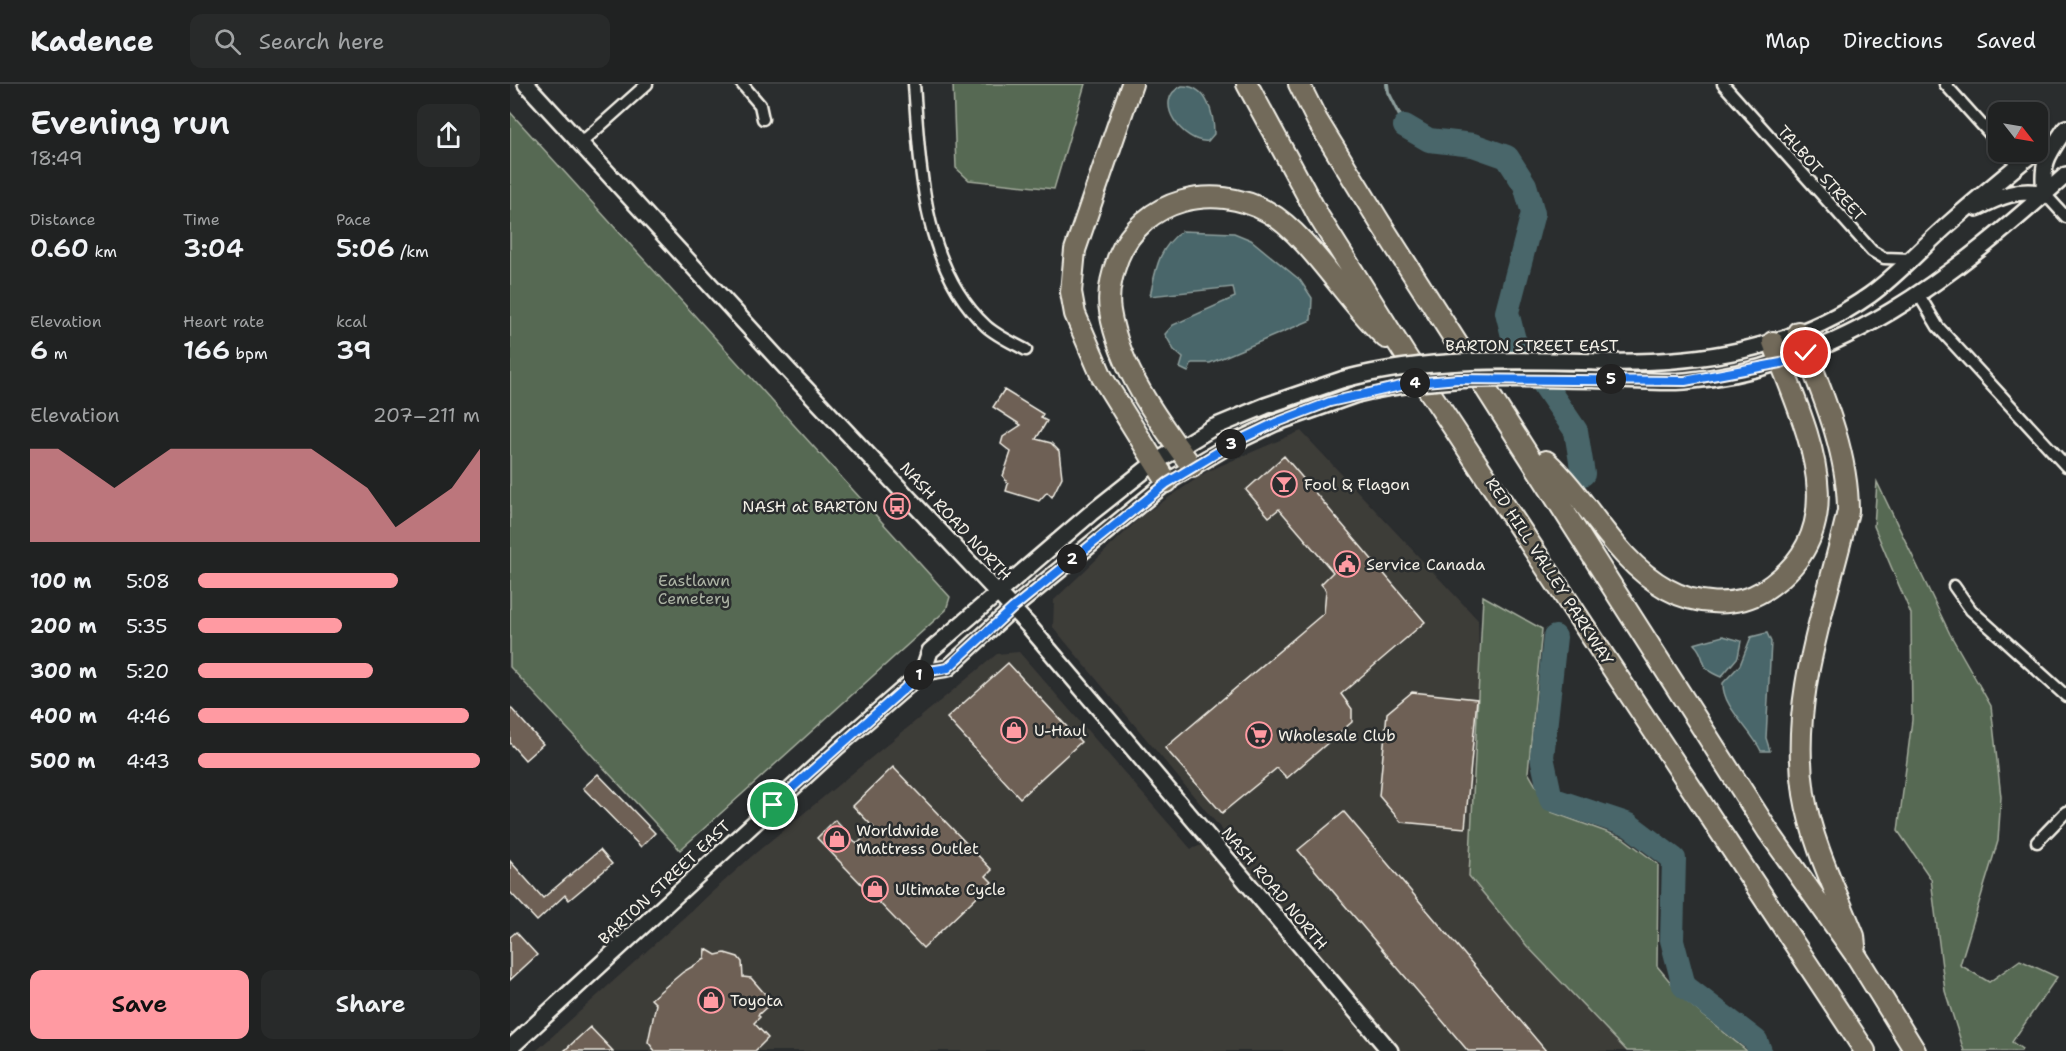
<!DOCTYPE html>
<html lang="en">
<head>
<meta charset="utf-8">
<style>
	body { margin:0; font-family:"Shantell Sans",sans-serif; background:#282a2a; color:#f1f3f6; height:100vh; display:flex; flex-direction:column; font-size:22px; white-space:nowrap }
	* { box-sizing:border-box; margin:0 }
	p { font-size:20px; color:#a2a4a5 }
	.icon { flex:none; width:33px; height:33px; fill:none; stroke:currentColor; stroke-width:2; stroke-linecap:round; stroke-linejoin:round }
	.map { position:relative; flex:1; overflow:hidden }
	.sheet { display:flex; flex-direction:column; background:#202222; width:510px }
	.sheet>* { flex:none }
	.needle { width:39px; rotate:121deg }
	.fabs { position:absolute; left:1478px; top:18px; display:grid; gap:12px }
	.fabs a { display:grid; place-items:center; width:60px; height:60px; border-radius:12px; background:#202222; box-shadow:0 2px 4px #0004,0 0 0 2px #3d3f40; font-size:30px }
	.pin { position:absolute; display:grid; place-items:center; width:51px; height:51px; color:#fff; margin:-26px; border:3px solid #fff; border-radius:50%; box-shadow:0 2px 6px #0007 }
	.km { position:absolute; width:30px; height:30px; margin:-15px; border-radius:50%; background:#222; color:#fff; font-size:16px; line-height:30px; text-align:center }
	.round { display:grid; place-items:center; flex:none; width:63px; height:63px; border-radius:12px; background:#282a2a }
	.head { display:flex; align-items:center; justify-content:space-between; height:102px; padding:0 30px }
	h1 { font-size:33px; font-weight:600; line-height:45px }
	.stats { display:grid; grid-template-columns:repeat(3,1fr); gap:9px; height:102px; padding:6px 30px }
	.stats div { display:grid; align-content:center }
	.stats b { font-size:26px; font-weight:600 }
	.stats small { font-size:16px; font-weight:400 }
	.stats p { font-size:16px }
	.chart { height:168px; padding:12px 30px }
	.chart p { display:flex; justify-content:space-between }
	.chart svg { width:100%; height:108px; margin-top:6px; fill:#ff9aa2; opacity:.7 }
	.cta { display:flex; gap:12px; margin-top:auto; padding:12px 30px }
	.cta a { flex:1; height:69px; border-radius:12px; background:#ff9aa2; color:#111; font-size:24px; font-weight:600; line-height:69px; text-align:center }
	.cta a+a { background:#282a2a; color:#f1f3f6 }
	ul { padding:0 30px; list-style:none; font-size:20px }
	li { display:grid; grid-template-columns:96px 72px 1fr; align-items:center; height:45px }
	li i { height:15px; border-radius:8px; background:#ff9aa2 }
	header { display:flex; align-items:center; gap:36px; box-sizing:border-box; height:84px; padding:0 30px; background:#202222; border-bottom:2px solid #3d3f40 }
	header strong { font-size:28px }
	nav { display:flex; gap:33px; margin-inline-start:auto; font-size:21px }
	.search { width:420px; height:54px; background:#282a2a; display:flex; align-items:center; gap:15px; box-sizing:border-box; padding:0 21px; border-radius:12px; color:#a2a4a5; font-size:22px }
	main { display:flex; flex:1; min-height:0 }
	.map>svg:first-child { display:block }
	.built { fill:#3e3c39 }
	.green { fill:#566953; stroke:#a5ad9e; stroke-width:1.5 }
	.water { fill:#48666a; stroke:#8d9e9c; stroke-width:1.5 }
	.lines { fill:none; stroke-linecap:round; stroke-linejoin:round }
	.stream { stroke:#8d9e9c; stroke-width:4 }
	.river { stroke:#48666a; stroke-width:24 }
	.building { fill:#6e6054; stroke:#f4f1e8; stroke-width:1.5 }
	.street-casing { stroke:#f4f1e8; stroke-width:15 }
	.secondary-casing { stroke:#f4f1e8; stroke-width:20 }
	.highway-casing { stroke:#f4f1e8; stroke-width:24 }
	.street { stroke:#2a2d2e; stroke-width:10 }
	.secondary { stroke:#2a2d2e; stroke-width:15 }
	.highway { stroke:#726b5a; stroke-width:20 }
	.secondary-bridge-casing { stroke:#f4f1e8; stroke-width:20; stroke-linecap:butt }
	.secondary-bridge { stroke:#2a2d2e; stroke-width:15 }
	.route-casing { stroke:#fff; stroke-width:12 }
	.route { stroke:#1a73e8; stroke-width:8 }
	.labels { text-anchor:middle; stroke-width:5; stroke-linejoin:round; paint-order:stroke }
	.street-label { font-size:16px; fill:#f4f1e8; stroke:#2a2d2e }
	.poi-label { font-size:16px; fill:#f4f1e8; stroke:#2a2d2e; text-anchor:start }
	.park-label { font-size:16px; fill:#adb4a5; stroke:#2a2d2e }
</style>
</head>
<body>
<header>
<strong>Kadence</strong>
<div class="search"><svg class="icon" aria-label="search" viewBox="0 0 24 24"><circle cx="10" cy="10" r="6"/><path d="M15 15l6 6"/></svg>Search here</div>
<nav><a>Map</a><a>Directions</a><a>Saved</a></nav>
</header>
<main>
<section class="sheet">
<div class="head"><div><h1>Evening run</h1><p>18:49</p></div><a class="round"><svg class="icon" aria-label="share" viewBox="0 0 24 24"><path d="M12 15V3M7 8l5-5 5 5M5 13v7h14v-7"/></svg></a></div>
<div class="stats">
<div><p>Distance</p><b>0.60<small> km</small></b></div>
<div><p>Time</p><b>3:04</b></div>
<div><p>Pace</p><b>5:06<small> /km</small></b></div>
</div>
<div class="stats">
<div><p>Elevation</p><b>6<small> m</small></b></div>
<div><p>Heart rate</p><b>166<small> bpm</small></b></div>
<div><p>kcal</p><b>39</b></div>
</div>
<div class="chart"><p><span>Elevation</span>207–211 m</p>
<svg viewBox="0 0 160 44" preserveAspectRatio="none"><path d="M0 44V6L10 6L20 14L30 22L40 14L50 6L60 6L70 6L80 6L90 6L100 6L110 14L120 22L130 38L140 30L150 22L160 6V44z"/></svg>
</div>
<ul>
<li><b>100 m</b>5:08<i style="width:71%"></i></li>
<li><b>200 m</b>5:35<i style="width:51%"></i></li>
<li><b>300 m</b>5:20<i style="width:62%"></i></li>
<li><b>400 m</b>4:46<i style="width:96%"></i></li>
<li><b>500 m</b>4:43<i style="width:100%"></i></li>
</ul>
<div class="cta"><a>Save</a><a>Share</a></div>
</section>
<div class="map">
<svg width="1556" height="967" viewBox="0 0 1556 967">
	<rect width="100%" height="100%" fill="#2a2d2e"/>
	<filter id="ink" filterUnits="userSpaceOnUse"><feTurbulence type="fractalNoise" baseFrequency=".0167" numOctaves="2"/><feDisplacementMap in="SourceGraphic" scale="12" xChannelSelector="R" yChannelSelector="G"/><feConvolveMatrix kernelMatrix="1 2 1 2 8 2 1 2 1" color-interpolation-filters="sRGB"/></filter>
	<g filter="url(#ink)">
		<path class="built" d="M791 347 968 536 970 610 1017 862 1117 967H26L242 772 487 570 509 568 681 765 717 752 543 543 544 516 633 431 698 387Z"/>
		<path class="green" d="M443 0H575L544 105 459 96 446 84Z
			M0 28 440 513 436 526 170 766 0 583Z
			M1367 398 1440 550 1481 622 1491 713 1488 757 1450 881 1479 898 1510 876 1547 893 1502 958 1512 965 1511 967H1454L1435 907 1421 795 1388 747 1402 636 1401 530 1364 442Z
			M973 512 1032 545 1018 688 1041 728 1113 754 1148 780 1147 882 1177 918 1237 967H1117L1017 862 959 792Z"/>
		<path class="water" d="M672 2C697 1 704 30 704 50L698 57C674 60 640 16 672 2Z
			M672 147 724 149 741 156 790 196 802 214 801 236 700 279H682L678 288 670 284 673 274 664 266 655 250 663 241 725 213 723 203 640 212C646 185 648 164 672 147Z
			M1257 549 1261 558 1256 654 1260 667H1251C1241 645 1212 623 1213 599L1230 581 1241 553Z
			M1213 552 1231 557 1228 573 1211 593C1186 584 1199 575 1184 560Z"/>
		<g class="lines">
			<path class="stream" d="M877 0 878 8 895 42"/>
			<path class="river" d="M895 42 919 56 963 61 997 73 1015 101 1023 129 997 228 1004 256 1066 347 1073 390
				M1045 553 1032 673 1041 715 1119 741 1164 775 1162 856 1174 902 1246 957 1250 967"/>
		</g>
		<path class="building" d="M494 306 533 330 531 334 537 337 526 355 541 359 549 367 552 393 542 413 537 408 529 417 496 407 498 400 493 392 501 368 491 360 493 353 511 341 483 323Z
			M774 372 915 538 831 610 842 625V638L777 694 767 684 712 729 655 664 814 529 816 506 811 500 823 488 769 425 759 433 736 406Z
			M498 579 571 658 510 714 437 634Z
			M902 608 967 615 955 744 891 738 869 712 877 629Z
			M0 623 33 660 15 676 0 659Z
			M383 683 482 786 476 792 482 798 413 864 307 754 325 736 347 760 364 744 343 722Z
			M88 690 145 749 131 763 73 704Z
			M834 728 1036 967H958L788 766Z
			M90 766 102 780 59 816 55 811 27 837 0 808V777L33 814Z
			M6 848 27 871 0 896V853Z
			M196 865 206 871 215 869 228 873 232 878 233 893 241 894 262 918 248 931 250 933 244 939 258 954 245 967H145L138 958 146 920 141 915 173 888 195 875Z
			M80 943 103 967H54Z"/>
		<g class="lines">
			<g class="street-casing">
				<path id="street" d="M232 0 250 21 253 35
					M404 0C410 81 412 183 476 242 487 252 503 259 516 266
					M1213 0 1362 167 1374 174 1402 175
					M1435 0 1488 59
					M71 59 137 0
					M1496 68 1508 81
					M1535 110 1556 133
					M1409 211 1428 243 1556 382
					M1444 502 1461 526 1556 612
					M1527 758 1556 728"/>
			</g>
			<g class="secondary-casing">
				<path id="secondary" d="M16 0 279 287 518 541 880 967
					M1535 110C1531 76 1538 71 1556 44
					M1467 124C1490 112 1509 104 1535 110
					M1091 278C1186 280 1281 267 1360 211 1389 190 1413 162 1441 138 1468 114 1496 91 1524 68
					M1102 296C1126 296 1151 299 1175 297 1332 283 1443 192 1556 91
					M413 588 438 584 503 524 657 398 723 359 765 339 847 310
					M0 964 328 662 413 588 420 567 581 429 644 379 702 344 755 322 834 295"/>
			</g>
			<g class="highway-casing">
				<path id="highway" d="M622 0 565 166 561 208 565 230 592 293 657 398
					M737 0 809 133 896 272 1355 967
					M789 0 807 36 869 137 1258 747 1347 873 1405 967
					M1288 248C1310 304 1338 365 1338 427 1317 520 1279 613 1294 710 1302 759 1325 805 1344 852L1345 862
					M1036 377C1080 417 1103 475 1157 505 1185 521 1225 524 1253 507 1351 444 1294 343 1263 258
					M682 383C649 338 609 284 600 227 597 209 602 190 608 174 633 114 704 98 758 128 799 151 838 220 876 254"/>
			</g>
			<use href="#street" class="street"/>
			<use href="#secondary" class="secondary"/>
			<use href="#highway" class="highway"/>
			<g class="secondary-bridge-casing">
				<path id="secondary-bridge" d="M834 295C918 273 1005 276 1091 278
					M847 310C930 290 1016 294 1102 296"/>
			</g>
			<use href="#secondary-bridge" class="secondary-bridge"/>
		</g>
	</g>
	<g class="lines" filter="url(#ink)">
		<g class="route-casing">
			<path id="route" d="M263 721 413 588 438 584 503 524 657 399 723 359 765 339 820 318 904 299 948 295 1175 297 1271 279 1296 269"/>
		</g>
		<use href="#route" class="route"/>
	</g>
	<defs>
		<g id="bar-ring" transform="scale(1.35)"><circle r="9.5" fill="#2a2d2e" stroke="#ff9aa2" stroke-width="1.5"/><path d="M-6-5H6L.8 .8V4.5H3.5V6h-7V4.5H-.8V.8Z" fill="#ff9aa2"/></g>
		<g id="bus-ring" transform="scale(1.35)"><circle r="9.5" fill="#2a2d2e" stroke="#ff9aa2" stroke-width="1.5"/><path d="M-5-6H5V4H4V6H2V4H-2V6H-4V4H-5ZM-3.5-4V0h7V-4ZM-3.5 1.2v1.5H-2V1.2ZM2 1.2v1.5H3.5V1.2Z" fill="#ff9aa2"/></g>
		<g id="civic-ring" transform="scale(1.35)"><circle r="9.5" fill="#2a2d2e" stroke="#ff9aa2" stroke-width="1.5"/><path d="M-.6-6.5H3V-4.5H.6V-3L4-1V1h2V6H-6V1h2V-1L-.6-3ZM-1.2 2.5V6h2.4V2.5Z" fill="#ff9aa2"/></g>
		<g id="shop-ring" transform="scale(1.35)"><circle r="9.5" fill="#2a2d2e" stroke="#ff9aa2" stroke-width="1.5"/><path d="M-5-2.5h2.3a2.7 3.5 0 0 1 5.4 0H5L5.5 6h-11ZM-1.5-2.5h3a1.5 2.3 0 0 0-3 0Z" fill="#ff9aa2"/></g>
		<g id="supermarket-ring" transform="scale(1.35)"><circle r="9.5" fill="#2a2d2e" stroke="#ff9aa2" stroke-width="1.5"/><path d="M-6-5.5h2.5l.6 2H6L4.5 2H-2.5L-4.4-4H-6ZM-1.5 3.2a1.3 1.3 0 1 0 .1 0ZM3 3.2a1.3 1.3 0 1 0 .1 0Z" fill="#ff9aa2"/></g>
	</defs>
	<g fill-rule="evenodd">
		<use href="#bar-ring" x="774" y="400"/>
		<use href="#bus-ring" x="387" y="422"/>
		<use href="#civic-ring" x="837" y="480"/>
		<use href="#shop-ring" x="504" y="646"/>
		<use href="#supermarket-ring" x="749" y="651"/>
		<use href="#shop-ring" x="327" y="755"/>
		<use href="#shop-ring" x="365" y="805"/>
		<use href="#shop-ring" x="201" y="916"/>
	</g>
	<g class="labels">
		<g class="street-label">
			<text transform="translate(1312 89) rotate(48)" y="6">TALBOT STREET</text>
			<text x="1022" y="267">BARTON STREET EAST</text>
			<text transform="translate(446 437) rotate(47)" y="6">NASH ROAD NORTH</text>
			<text transform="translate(1040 487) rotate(57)" y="6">RED HILL VALLEY PARKWAY</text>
			<text transform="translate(154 798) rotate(-43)" y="6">BARTON STREET EAST</text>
			<text transform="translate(765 804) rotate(50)" y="6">NASH ROAD NORTH</text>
		</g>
		<g class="poi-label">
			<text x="794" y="406">Fool &amp; Flagon</text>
			<text x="368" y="428" text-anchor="end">NASH at BARTON</text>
			<text x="856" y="486">Service Canada</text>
			<text x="524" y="652">U-Haul</text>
			<text x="768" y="657">Wholesale Club</text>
			<text x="346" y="752">Worldwide<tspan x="346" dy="18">Mattress Outlet</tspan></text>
			<text x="385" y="811">Ultimate Cycle</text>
			<text x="220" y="922">Toyota</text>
		</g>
		<g class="park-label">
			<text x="184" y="502">Eastlawn<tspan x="184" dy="18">Cemetery</tspan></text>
		</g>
	</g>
</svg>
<div class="fabs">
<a><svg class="needle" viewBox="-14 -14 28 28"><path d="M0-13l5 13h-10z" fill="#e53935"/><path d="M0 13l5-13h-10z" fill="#a2a4a5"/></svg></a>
</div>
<div class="pin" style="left:263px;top:721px;background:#1e9e55"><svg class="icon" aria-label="arrive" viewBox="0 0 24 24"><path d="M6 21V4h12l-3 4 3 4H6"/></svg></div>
<div class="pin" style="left:1296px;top:269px;background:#d93025"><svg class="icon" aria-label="check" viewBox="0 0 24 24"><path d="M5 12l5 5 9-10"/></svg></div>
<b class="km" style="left:409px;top:591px">1</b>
<b class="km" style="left:562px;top:475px">2</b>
<b class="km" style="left:721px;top:360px">3</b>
<b class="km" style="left:905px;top:299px">4</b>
<b class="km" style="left:1101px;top:295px">5</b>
</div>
</main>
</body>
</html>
